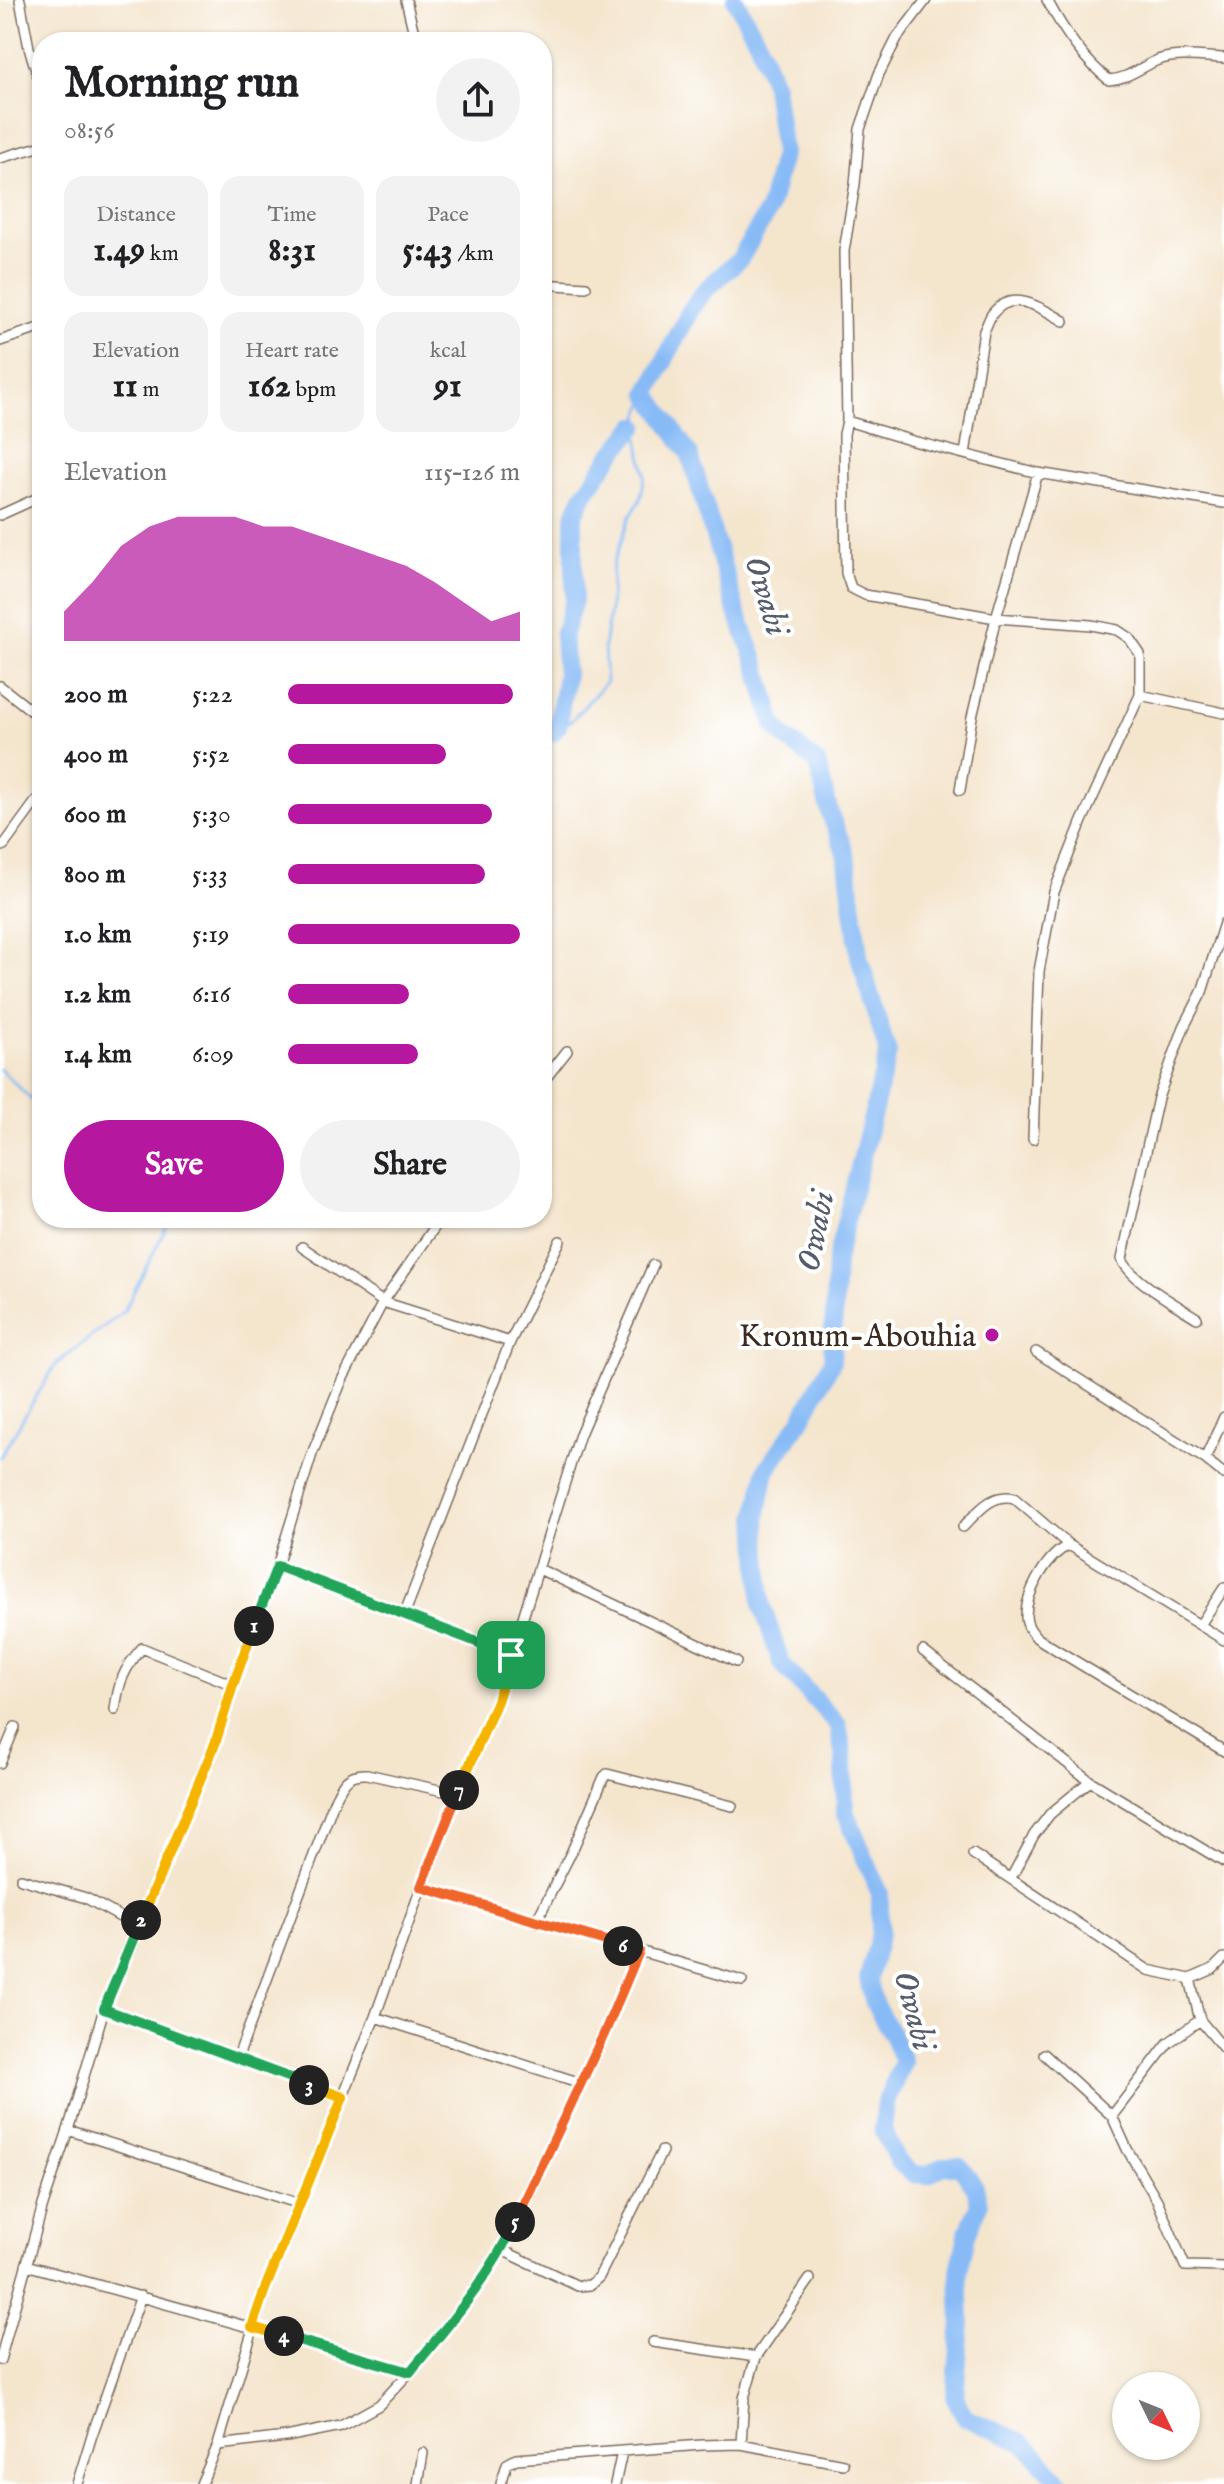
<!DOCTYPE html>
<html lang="en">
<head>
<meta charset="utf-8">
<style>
	body { margin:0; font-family:"IM FELL English",serif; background:#f2f2f2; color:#202124; height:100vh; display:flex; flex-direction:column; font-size:30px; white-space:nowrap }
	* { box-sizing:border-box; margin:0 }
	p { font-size:26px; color:#757577 }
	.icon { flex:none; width:44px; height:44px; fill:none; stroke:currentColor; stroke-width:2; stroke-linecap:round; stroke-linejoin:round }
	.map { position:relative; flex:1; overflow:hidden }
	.panel { position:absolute; left:32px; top:32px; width:520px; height:1196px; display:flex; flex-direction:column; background:#fff; border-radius:32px; box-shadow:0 2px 6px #0004 }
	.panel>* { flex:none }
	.needle { width:52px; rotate:133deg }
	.fabs { position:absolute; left:1112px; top:2372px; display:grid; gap:16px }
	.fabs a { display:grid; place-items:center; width:88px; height:88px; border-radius:50%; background:#fff; box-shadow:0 2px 6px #0004; font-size:40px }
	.pin { position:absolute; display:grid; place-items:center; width:68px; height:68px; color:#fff; margin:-34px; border-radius:16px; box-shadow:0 4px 12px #0006 }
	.km { position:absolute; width:40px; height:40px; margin:-20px; border-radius:50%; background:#222; color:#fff; font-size:22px; line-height:40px; text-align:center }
	.round { display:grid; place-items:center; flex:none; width:84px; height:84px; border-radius:42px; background:#f2f2f2 }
	.headline { display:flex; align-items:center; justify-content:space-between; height:136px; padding:0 32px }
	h1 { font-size:44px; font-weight:700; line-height:60px }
	.metrics { display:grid; grid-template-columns:repeat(3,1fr); gap:12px; height:136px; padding:8px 32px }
	.metrics div { display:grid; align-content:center; border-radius:20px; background:#f2f2f2; text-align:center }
	.metrics b { font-size:34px; font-weight:700 }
	.metrics small { font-size:22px; font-weight:400 }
	.metrics p { font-size:22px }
	.chart { height:224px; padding:16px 32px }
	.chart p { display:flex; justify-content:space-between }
	.chart svg { width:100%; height:144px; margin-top:8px; fill:#b5179e; opacity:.7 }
	.action { display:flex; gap:16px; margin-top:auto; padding:16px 32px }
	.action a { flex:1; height:92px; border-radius:48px; background:#b5179e; color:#fff; font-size:32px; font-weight:700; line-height:92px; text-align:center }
	.action a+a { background:#f2f2f2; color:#202124 }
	ul { padding:0 32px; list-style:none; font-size:26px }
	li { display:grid; grid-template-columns:128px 96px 1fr; align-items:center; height:60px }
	li i { height:20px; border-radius:10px; background:#b5179e }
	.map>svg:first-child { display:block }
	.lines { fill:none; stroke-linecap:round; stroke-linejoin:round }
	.stream { stroke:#88bbf6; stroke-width:3 }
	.river { stroke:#88bbf6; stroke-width:18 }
	.minor-casing { stroke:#7c6b5b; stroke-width:12 }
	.minor { stroke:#fff; stroke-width:9 }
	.split-1-casing { stroke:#fff; stroke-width:16 }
	.split-2-casing { stroke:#fff; stroke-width:16 }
	.split-3-casing { stroke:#fff; stroke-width:16 }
	.split-4-casing { stroke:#fff; stroke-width:16 }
	.split-5-casing { stroke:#fff; stroke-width:16 }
	.split-6-casing { stroke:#fff; stroke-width:16 }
	.split-7-casing { stroke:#fff; stroke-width:16 }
	.split-8-casing { stroke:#fff; stroke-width:16 }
	.split-1 { stroke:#22a559; stroke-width:10 }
	.split-2 { stroke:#f5b400; stroke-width:10 }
	.split-3 { stroke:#22a559; stroke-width:10 }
	.split-4 { stroke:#f5b400; stroke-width:10 }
	.split-5 { stroke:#22a559; stroke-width:10 }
	.split-6 { stroke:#f0652b; stroke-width:10 }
	.split-7 { stroke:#f0652b; stroke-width:10 }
	.split-8 { stroke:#f5b400; stroke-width:10 }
	.poi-dot { fill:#b5179e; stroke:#fff; stroke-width:3 }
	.labels { text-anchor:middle; stroke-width:8; stroke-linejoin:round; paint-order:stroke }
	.poi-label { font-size:32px; fill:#3b2a1e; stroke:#fff; text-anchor:end }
	.water-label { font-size:34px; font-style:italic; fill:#565d6a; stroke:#fff }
</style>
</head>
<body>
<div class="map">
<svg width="1224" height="2484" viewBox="0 0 1224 2484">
	<rect width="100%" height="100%" fill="#fff"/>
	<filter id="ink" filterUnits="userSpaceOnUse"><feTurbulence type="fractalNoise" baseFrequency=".0125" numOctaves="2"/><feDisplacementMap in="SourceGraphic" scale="16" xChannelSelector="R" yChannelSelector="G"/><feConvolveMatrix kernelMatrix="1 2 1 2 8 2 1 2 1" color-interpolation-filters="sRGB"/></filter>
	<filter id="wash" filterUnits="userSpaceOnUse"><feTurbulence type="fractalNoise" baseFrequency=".006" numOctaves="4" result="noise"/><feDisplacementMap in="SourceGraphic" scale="32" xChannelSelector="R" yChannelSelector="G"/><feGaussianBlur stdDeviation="1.8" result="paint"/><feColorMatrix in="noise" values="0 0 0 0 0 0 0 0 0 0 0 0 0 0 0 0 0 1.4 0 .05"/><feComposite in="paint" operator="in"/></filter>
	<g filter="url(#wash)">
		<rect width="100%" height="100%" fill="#f4e5cd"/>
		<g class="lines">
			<path class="stream" d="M542 750 552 733 573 719 606 682 604 647 610 609 613 564 630 516 640 500 645 476 636 426 648 393
				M0 1069 42 1110
				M0 1457 56 1364 124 1311 171 1218"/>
			<path class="river" d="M735 0 758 42 774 85 783 154 769 209 740 259 704 291 690 311 648 393 690 455 736 610 758 668 774 725 787 739 817 763 830 814 846 854 859 956 888 1053 836 1260 832 1362 801 1420 766 1470 757 1518 762 1605 781 1663 838 1725 844 1758 845 1811 880 1894V1934L868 1979 874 2003 894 2039 903 2062 886 2102 883 2130 898 2162 914 2174 928 2175 943 2166H960L975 2187 979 2204 967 2235 959 2271 961 2321 955 2399 966 2418 1024 2443 1062 2484
				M552 733 558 726 566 674 563 636 574 600V517L582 498 611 456 636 426"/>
		</g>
	</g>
	<g filter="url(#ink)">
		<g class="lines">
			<g class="minor-casing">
				<path id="minor" d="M20 0 29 48 42 89
					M406 0 416 42
					M926 0 897 38 879 74 860 129 855 184 844 251 847 421 844 434 846 573 851 588 865 595 996 618 1091 625 1117 630 1129 638 1140 654V695L1082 821 1054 892 1039 971 1033 1139
					M1047 0C1063 30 1082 59 1109 80 1128 79 1141 67 1158 60 1177 53 1204 57 1224 58
					M0 158 42 146
					M542 284 586 287
					M0 341 42 327
					M847 421 913 441 1038 473 1224 503
					M965 454 984 331C987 326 989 317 993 313 1013 288 1043 309 1064 321
					M0 515 42 496
					M0 686 42 719
					M1140 695 1224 713
					M960 790 972 717 996 618 1038 473
					M0 847 4 845 42 793
					M542 1083 567 1051
					M302 1247 383 1302 510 1342
					M1197 1318C1178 1306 1129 1279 1122 1259L1158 1098 1184 1027 1202 992 1224 923
					M1036 1352 1205 1459 1224 1474
					M1205 1459 1224 1417
					M963 1527C977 1513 992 1492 1014 1498L1069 1545 1224 1640
					M1069 1545C1047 1555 1026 1592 1026 1616 1026 1625 1031 1631 1037 1638L1224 1751
					M277 1566 511 1655
					M539 1569 736 1662
					M404 1615 510 1342 560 1241
					M1200 1625 1224 1588
					M923 1651 1090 1781 1224 1862
					M115 1710C118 1684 124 1668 142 1648L233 1685
					M0 1763 15 1727
					M973 1854 1148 1970 1190 1979 1213 1969 1224 1958
					M1011 1878 1034 1835 1050 1814 1090 1781
					M21 1879 86 1898 138 1927
					M421 1887 742 1981
					M536 1922 572 1851 604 1777 607 1774 732 1806
					M1190 1979 1200 2020 1224 2049
					M104 2009 343 2097
					M375 2017 581 2083
					M1044 2054 1112 2116 1127 2149 1157 2200 1185 2266 1224 2267
					M237 2059 335 1799C343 1783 347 1773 367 1774L457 1794
					M1112 2116 1168 2043 1200 2020
					M68 2130 300 2204
					M502 2250 578 2286 590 2285 599 2277 662 2151
					M26 2265 410 2372
					M653 2342 756 2357
					M0 2360 43 2205 68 2130 104 2009 215 1744 233 1685 277 1566 312 1454 342 1380 383 1302 441 1218
					M741 2444 744 2398 756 2357 810 2279
					M218 2445 286 2437 341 2426 379 2405 410 2372 470 2296 502 2250 604 2034 639 1951
					M77 2484 92 2435 141 2296
					M201 2484 218 2445 265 2289 375 2017 428 1868 497 1701 580 1434 653 1265
					M418 2484 423 2453
					M501 2484 507 2464 516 2459 702 2445 741 2444 843 2464
					M615 2484 622 2452"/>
			</g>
			<use href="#minor" class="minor"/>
		</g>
	</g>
	<g class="lines" filter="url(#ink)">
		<g class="split-1-casing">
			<path id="split-1" d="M254 1626 277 1566 511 1655"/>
		</g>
		<g class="split-2-casing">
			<path id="split-2" d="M141 1920 215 1744 233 1685 254 1626"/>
		</g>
		<g class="split-3-casing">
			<path id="split-3" d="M141 1920 104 2009 309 2085"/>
		</g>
		<g class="split-4-casing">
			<path id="split-4" d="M284 2336 252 2327 265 2289 343 2097 309 2085"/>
		</g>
		<g class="split-5-casing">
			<path id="split-5" d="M284 2336 410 2372C448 2325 490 2278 515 2222"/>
		</g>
		<g class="split-6-casing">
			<path id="split-6" d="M515 2222 604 2034 639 1951 623 1946"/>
		</g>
		<g class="split-7-casing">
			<path id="split-7" d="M459 1790 421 1887 623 1946"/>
		</g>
		<g class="split-8-casing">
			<path id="split-8" d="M459 1790 497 1701 511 1655"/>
		</g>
		<use href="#split-1" class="split-1"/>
		<use href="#split-2" class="split-2"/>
		<use href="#split-3" class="split-3"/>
		<use href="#split-4" class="split-4"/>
		<use href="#split-5" class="split-5"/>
		<use href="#split-6" class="split-6"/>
		<use href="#split-7" class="split-7"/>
		<use href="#split-8" class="split-8"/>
	</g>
	<circle class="poi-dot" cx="992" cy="1335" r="8"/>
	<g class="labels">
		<g class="poi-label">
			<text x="976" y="1346">Kronum-Abouhia</text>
		</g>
		<g class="water-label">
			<text transform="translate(768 595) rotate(73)" y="12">Owabi</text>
			<text transform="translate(814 1231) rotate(-79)" y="12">Owabi</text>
			<text transform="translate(916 2010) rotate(75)" y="12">Owabi</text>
		</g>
	</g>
</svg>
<div class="fabs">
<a><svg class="needle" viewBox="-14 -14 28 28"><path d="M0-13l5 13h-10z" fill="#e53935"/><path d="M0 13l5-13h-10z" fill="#757577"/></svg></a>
</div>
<div class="pin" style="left:511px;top:1655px;background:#1e9e55"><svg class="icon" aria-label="arrive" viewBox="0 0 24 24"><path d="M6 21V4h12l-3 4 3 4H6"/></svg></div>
<b class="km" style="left:254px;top:1626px">1</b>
<b class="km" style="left:141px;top:1920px">2</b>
<b class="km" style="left:309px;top:2085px">3</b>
<b class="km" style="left:284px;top:2336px">4</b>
<b class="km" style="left:515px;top:2222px">5</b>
<b class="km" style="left:623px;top:1946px">6</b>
<b class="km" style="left:459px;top:1790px">7</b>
<section class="panel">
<div class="headline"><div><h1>Morning run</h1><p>08:56</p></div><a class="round"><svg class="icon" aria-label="share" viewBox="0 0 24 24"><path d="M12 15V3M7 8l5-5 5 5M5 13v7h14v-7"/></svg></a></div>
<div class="metrics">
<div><p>Distance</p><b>1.49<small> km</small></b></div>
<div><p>Time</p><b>8:31</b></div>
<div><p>Pace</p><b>5:43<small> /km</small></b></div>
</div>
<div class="metrics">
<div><p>Elevation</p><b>11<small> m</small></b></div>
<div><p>Heart rate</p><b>162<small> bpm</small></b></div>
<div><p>kcal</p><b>91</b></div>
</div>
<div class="chart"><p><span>Elevation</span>115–126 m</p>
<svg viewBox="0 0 160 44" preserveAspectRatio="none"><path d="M0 44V35L10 26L20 15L30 9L40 6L50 6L60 6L70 9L80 9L90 12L100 15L110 18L120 21L130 26L140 32L150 38L160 35V44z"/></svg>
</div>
<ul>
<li><b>200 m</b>5:22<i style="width:97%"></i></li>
<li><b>400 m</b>5:52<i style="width:68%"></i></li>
<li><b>600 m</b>5:30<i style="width:88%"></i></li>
<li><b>800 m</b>5:33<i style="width:85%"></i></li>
<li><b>1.0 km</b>5:19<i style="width:100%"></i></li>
<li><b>1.2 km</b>6:16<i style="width:52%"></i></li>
<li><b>1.4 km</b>6:09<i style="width:56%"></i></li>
</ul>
<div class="action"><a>Save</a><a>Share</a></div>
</section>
</div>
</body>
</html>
